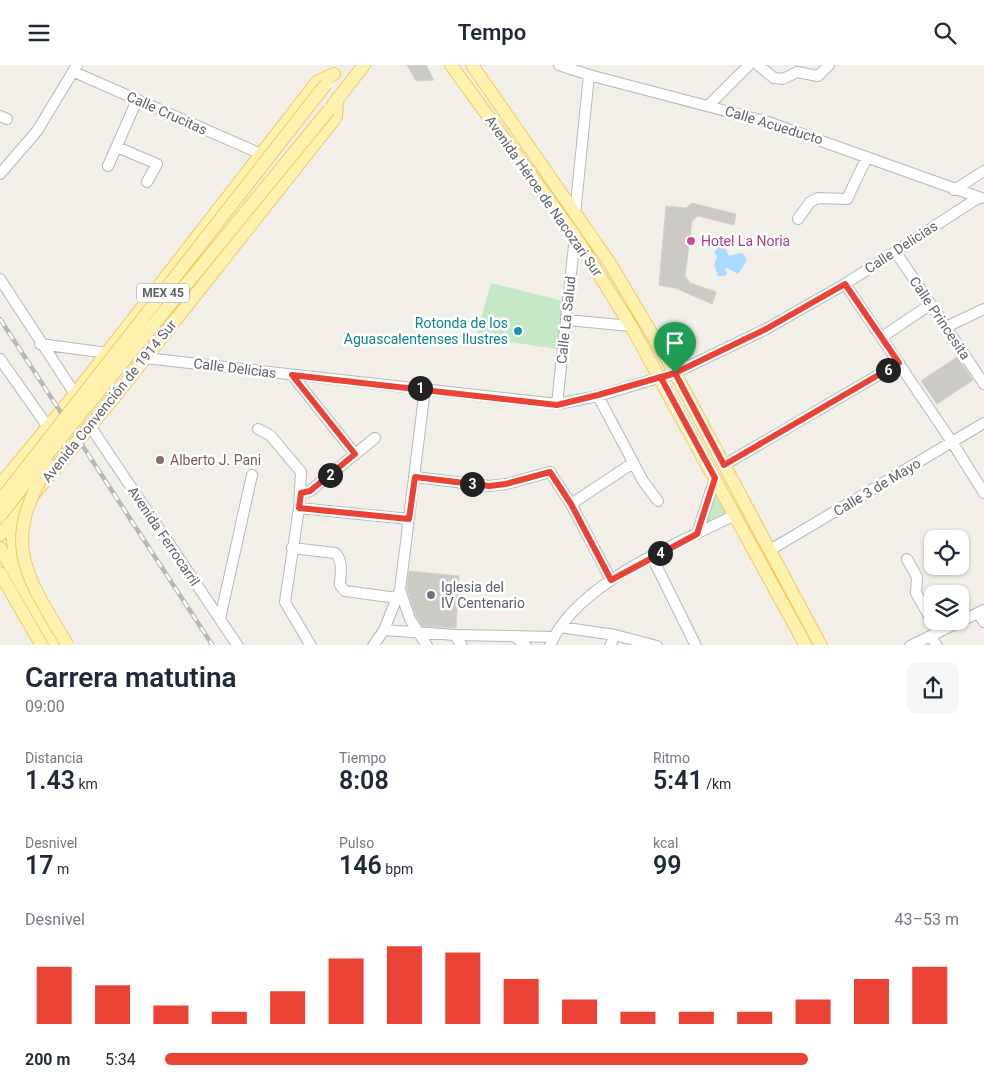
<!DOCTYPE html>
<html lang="es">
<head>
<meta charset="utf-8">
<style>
	body { margin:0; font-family:Roboto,sans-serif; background:#f6f6f7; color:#1f2937; height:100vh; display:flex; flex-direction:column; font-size:19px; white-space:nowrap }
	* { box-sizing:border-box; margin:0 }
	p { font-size:16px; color:#747a83 }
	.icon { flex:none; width:28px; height:28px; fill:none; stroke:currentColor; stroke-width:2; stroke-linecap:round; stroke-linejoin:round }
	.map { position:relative; height:580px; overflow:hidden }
	.sheet { display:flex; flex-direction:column; background:#fff; flex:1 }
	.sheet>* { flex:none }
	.controls { position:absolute; left:924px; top:465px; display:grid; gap:10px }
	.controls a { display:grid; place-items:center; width:45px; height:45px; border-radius:10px; background:#fff; box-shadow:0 1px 4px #0004; font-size:25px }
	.pin { position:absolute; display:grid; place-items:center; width:42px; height:42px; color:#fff; margin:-51px -21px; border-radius:50% 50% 50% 0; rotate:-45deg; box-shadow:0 0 5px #0007 }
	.pin .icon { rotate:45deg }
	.km { position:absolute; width:25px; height:25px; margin:-12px; border-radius:50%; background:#222; color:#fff; font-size:14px; line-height:25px; text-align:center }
	.round { display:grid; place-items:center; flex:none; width:52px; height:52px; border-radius:10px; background:#f6f6f7 }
	.headline { display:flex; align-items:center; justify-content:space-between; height:85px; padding:0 25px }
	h1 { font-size:28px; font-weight:600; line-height:38px }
	.metrics { display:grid; grid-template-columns:repeat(3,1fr); gap:8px; height:85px; padding:5px 25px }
	.metrics div { display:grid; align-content:center }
	.metrics b { font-size:25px; font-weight:600 }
	.metrics small { font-size:14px; font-weight:400 }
	.metrics p { font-size:14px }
	.chart { height:140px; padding:10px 25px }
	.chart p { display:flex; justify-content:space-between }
	.chart svg { width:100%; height:90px; margin-top:5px; stroke:#ea4335; stroke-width:6 }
	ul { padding:0 25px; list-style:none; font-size:16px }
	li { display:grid; grid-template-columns:80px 60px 1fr; align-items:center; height:38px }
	li i { height:12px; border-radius:6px; background:#ea4335 }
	header { display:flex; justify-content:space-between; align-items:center; height:65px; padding:0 25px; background:#fff; font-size:22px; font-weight:600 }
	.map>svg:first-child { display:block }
	.green { fill:#c5e8c5 }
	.water { fill:#aadaff }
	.building { fill:#cccac5; stroke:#d6d1c6 }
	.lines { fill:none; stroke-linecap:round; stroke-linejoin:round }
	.minor-casing { stroke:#b5b8bc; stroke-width:12 }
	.major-casing { stroke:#f2c960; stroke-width:14 }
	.minor { stroke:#fff; stroke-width:10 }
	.major { stroke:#fff2af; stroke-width:12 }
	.rail-casing { stroke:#b6b7b8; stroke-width:4.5 }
	.rail { stroke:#fff; stroke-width:2.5; stroke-dasharray:8; stroke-linecap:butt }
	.major-bridge-casing { stroke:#f2c960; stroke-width:14; stroke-linecap:butt }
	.major-bridge { stroke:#fff2af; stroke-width:12 }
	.route-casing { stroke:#fff; stroke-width:10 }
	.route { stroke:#ea4335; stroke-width:6 }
	.hotel-dot { fill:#d1479c; stroke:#fff; stroke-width:2 }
	.culture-dot { fill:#0f9aa8; stroke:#fff; stroke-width:2 }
	.education-dot { fill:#8d6e63; stroke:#fff; stroke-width:2 }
	.worship-dot { fill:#6b7280; stroke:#fff; stroke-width:2 }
	.labels { text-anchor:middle; stroke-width:5; stroke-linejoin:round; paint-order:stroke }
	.shield { fill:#fff; stroke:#8f9295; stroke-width:1 }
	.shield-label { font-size:12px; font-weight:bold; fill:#5f6368 }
	.street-label { font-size:14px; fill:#5f6368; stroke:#fff }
	.hotel-label { font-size:14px; fill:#b23c85; stroke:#fff; text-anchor:start }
	.culture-label { font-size:14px; fill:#0d838f; stroke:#fff; text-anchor:end }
	.education-label { font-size:14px; fill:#785e54; stroke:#fff; text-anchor:start }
	.worship-label { font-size:14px; fill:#5b616d; stroke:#fff; text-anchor:start }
</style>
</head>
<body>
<header><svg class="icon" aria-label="menu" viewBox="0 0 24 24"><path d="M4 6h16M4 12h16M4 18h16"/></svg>Tempo<svg class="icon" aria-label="search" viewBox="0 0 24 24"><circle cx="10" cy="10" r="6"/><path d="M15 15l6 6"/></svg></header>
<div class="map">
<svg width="984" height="581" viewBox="0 0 984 581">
	<rect width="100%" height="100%" fill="#f1efe8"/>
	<path class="green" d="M491 218 563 236 557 284 476 272Z
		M714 428 728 450 701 465Z"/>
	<path class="water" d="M719 182H724L729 191 741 188C752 195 743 201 738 209L727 203 725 204 727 209 724 211H718L714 200 717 192 714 187Z"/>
	<path class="building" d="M407 0H426L434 15 416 16Z
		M692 138 736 149 734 160 698 151 692 156 685 211 690 218 716 227 712 239 675 223 659 220 666 141 686 143Z
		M957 292 973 315 937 339 921 316Z
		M409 506 459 511 456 563 422 561 416 551 407 524Z"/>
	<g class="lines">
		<g class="minor-casing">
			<path id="minor" d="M559 0 589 10 768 57 981 133
				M758 0 774 13 783 14 797 7 818 11 829 0
				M74 7 261 89
				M708 41 749 0
				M0 51 7 54
				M117 82 157 99 147 117
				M108 101 137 35
				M0 109 37 66 77 0
				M954 125 984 106
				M575 149 589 10
				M798 154 810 137 818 133 847 134 867 92
				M895 186 984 319
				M0 214 75 329
				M845 219 952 377 984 428
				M567 255 631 261
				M946 262 984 244
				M882 272 931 239
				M40 279 145 293 557 339 598 331 675 308 766 264 845 219 978 133
				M0 294 48 362
				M292 310 355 389
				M598 331 643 416 658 436
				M557 339 575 171
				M90 361 238 581
				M258 364 270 370 301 407 299 443 285 537 311 581
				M724 400 899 298
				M415 412 489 421 506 419 550 407 571 439 611 515
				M301 428 310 426 375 373
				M571 439 633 398
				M299 443 409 454
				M697 469 715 413
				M292 483 335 488C344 496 340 509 340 520L345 526 397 533
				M770 485 984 358
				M652 492 696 581
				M907 494 917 512 916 528 938 567
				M400 525 410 554 427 581
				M978 548 984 557
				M220 554 252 410
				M560 562 615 570 657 581
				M384 565 455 570 554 572
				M455 570 462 581
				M514 571 526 581
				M931 571 937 581
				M373 581 384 565 400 525 425 324
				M550 581C574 519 679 478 735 450
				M610 581 615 570
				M910 581 984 545"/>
		</g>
		<g class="major-casing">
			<path id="major" d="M451 0 575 171 631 261 806 581
				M472 0 611 200 675 308 821 581
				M333 40 364 0
				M0 420 75 329 317 17 334 9
				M14 453 12 469 17 505
				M0 470 121 324 336 52 337 34
				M0 483 57 581
				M0 508 42 581"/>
		</g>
		<use href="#minor" class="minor"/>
		<use href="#major" class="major"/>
		<g class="rail-casing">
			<path id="rail" d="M0 254 213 581"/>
		</g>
		<use href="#rail" class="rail"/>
		<g class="major-bridge-casing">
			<path id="major-bridge" d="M49 400C0 478 25 509 68 581
				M0 436 326 19
				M0 451 47 390 329 45"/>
		</g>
		<use href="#major-bridge" class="major-bridge"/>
	</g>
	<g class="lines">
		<g class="route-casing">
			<path id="route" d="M675 308 598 330 557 340 292 310 355 389 310 426 301 428 299 443 409 454 415 412 489 421 506 419 550 407 571 439 611 515 697 469 715 413 661 313 675 308 724 400 899 298 845 219 766 264 675 308"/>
		</g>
		<use href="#route" class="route"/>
	</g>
	<circle class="hotel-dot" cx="691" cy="176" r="5"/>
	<circle class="culture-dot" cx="518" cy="266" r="5"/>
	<circle class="education-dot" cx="160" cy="395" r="5"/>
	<circle class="worship-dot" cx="431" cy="530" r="5"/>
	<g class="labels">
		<rect class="shield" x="137" y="218.5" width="52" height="19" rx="4"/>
		<g class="shield-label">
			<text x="163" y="232">MEX 45</text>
		</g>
		<g class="street-label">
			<text transform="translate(167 48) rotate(24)" y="5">Calle Crucitas</text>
			<text transform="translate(774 60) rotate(17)" y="5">Calle Acueducto</text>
			<text transform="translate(544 131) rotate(55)" y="5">Avenida Héroe de Nacozari Sur</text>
			<text transform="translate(901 182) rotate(-33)" y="5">Calle Delicias</text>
			<text transform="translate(940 253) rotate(56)" y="5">Calle Princesita</text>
			<text transform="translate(566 255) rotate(-84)" y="5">Calle La Salud</text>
			<text transform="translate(235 303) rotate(7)" y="5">Calle Delicias</text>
			<text transform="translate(109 336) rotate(-51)" y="5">Avenida Convención de 1914 Sur</text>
			<text transform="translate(877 422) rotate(-31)" y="5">Calle 3 de Mayo</text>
			<text transform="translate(164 471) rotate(56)" y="5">Avenida Ferrocarril</text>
		</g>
		<g class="hotel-label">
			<text x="701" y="181">Hotel La Noria</text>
		</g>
		<g class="culture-label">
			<text x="508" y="263">Rotonda de los<tspan x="508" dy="16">Aguascalentenses Ilustres</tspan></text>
		</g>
		<g class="education-label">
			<text x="170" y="400">Alberto J. Pani</text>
		</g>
		<g class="worship-label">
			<text x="441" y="527">Iglesia del<tspan x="441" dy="16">IV Centenario</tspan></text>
		</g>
	</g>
</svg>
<div class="controls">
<a><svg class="icon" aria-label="locate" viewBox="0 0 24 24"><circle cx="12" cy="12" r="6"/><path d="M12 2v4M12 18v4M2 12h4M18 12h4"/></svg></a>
<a><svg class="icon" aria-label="layers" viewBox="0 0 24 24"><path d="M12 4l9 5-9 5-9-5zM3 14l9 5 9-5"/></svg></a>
</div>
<div class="pin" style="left:675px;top:308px;background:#1e9e55"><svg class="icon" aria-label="arrive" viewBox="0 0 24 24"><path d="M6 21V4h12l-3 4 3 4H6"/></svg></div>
<b class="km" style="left:420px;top:323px">1</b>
<b class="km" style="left:330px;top:410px">2</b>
<b class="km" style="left:472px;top:419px">3</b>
<b class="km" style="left:660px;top:488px">4</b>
<b class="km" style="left:888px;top:305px">6</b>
</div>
<section class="sheet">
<div class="headline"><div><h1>Carrera matutina</h1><p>09:00</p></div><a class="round"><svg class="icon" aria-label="share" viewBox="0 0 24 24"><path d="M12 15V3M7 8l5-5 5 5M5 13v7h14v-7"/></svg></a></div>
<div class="metrics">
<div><p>Distancia</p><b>1.43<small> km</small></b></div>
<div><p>Tiempo</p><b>8:08</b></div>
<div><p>Ritmo</p><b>5:41<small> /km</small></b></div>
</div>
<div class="metrics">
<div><p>Desnivel</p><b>17<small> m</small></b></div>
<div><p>Pulso</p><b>146<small> bpm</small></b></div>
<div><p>kcal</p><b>99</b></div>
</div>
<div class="chart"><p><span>Desnivel</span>43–53 m</p>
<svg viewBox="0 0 160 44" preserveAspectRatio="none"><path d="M5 44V16M15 44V25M25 44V35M35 44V38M45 44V28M55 44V12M65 44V6M75 44V9M85 44V22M95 44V32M105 44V38M115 44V38M125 44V38M135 44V32M145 44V22M155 44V16"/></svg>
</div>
<ul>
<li><b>200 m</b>5:34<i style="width:81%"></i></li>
</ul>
</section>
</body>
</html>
